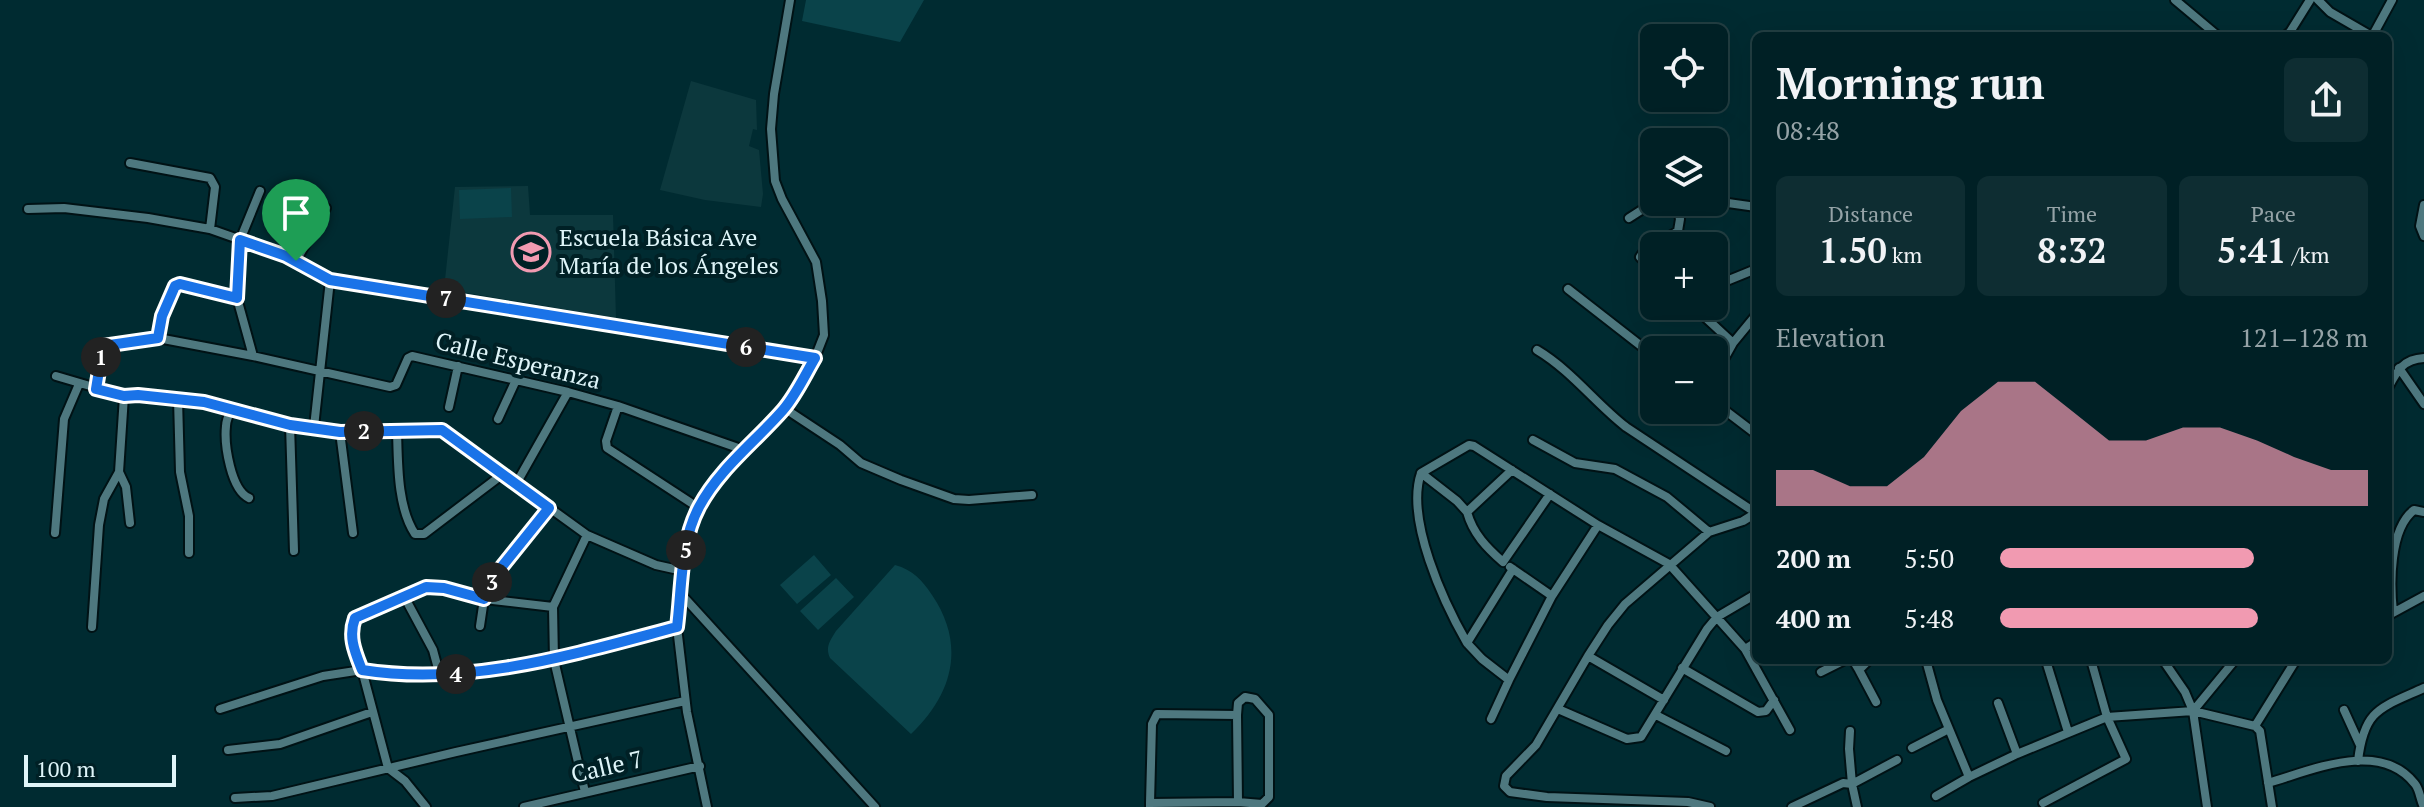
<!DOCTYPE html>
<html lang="en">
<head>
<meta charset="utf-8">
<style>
	body { margin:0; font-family:"PT Serif",serif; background:#0e2d32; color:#f1f3f6; height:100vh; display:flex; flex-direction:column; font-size:30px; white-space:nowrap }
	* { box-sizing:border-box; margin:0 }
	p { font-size:26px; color:#95a3a7 }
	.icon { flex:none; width:44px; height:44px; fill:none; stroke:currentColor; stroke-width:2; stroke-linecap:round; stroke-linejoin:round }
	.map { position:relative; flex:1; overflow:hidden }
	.drawer { position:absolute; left:1752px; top:32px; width:640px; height:632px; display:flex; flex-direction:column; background:#002025; border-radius:12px; box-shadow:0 8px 32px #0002,0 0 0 2px #223e42 }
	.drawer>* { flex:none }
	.fabs { position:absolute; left:1640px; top:24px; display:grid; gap:16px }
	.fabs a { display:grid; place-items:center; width:88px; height:88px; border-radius:12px; background:#002025; box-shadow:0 8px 32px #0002,0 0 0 2px #223e42; font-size:40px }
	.scale { position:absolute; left:24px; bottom:20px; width:152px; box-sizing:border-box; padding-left:8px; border:4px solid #dff5f9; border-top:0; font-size:22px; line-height:28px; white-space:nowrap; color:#dff5f9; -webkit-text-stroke:6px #002025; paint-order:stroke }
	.pin { position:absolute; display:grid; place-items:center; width:68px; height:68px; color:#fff; margin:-82px -34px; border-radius:50% 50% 50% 0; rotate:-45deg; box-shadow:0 0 8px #0007 }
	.pin .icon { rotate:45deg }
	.km { position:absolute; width:40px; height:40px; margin:-20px; border-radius:50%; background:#222; color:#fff; font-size:22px; line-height:40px; text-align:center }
	.round { display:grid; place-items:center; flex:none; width:84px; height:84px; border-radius:12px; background:#0e2d32 }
	.overview { display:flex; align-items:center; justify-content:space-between; height:136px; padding:0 24px }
	h1 { font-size:44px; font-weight:700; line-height:60px }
	.figures { display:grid; grid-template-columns:repeat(3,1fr); gap:12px; height:136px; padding:8px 24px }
	.figures div { display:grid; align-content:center; border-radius:12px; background:#0e2d32; text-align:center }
	.figures b { font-size:34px; font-weight:700 }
	.figures small { font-size:22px; font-weight:400 }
	.figures p { font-size:22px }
	.chart { height:224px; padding:16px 24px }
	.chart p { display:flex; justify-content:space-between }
	.chart svg { width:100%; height:144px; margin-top:8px; fill:#f19ab1; opacity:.7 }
	ul { padding:0 24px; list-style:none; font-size:26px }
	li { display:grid; grid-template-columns:128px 96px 1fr; align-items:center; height:60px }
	li i { height:20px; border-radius:10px; background:#f19ab1 }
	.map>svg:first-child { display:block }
	.built { fill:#0c383d }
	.green { fill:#0a434a }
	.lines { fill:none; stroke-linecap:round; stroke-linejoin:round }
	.minor-casing { stroke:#001215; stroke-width:12 }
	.minor { stroke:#4e787f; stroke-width:8 }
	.route-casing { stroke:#fff; stroke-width:16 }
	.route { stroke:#1a73e8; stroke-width:10 }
	.labels { text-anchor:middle; stroke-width:8; stroke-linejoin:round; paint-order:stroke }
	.poi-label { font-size:24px; fill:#dff5f9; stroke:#002025; text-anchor:start }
	.street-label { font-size:24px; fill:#dff5f9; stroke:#002025 }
</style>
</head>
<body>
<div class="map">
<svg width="2424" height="807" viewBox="0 0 2424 807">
	<rect width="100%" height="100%" fill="#002b31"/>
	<path class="built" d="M691 81 756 100 757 130 753 129 749 146 759 150 763 194 761 207 705 200 660 190Z
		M528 186 530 215H613L616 318 444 289 455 187Z"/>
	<path class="green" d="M806 0H924L900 42 802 21Z
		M511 188 512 217 460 219 459 190Z
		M814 555 831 575 797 604 780 585Z
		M895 565C913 570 922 580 932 595 966 645 953 694 911 734L830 658C825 647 830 641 836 631Z
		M836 578 854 597 818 630 800 611Z"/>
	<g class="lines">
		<g class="minor-casing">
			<path id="minor" d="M2175 0 2218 36
				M2318 0 2330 12 2368 34 2373 35 2392 0
				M2285 36 2290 32 2310 0
				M130 163 210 178 215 187 210 229
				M1714 201 1756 207
				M2424 205 2420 226 2424 236
				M28 209 64 208 148 218 210 229 286 256 330 280 815 358
				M1629 218 1654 202
				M296 261 326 208
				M1654 270 1640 257C1649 241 1665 241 1678 231L1680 219 1676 202
				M1724 282 1756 269
				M1568 289 1654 356
				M1693 306 1733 343
				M158 338 162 316 175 286 180 284 237 298
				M1537 350C1572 371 1595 403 1626 427L1756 513
				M253 356 237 298 240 240 260 191
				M2399 368 2424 404
				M56 376 124 396 138 395 204 402 290 425 340 432 442 430 587 535 656 565 683 571
				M1714 377 1733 343 1756 315
				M2388 388C2397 371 2403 359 2424 358
				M96 389 103 346 158 338 253 356 390 387 396 385 408 358 412 356 568 392 618 406 744 450
				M178 399 180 472 189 516V553
				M1714 402 1756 434
				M618 406 606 441 607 448 699 508
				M449 407 458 366
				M232 408C229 414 226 420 226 426 224 445 231 490 249 498
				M784 408 840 445 861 463 901 480 954 499 969 500 1032 495
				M498 419 516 380
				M290 425 294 551
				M314 427 330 280
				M397 430C398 462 397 507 415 534H424L503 474
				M340 432 353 533
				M1533 440 1575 463 1615 469 1667 497 1709 532
				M1512 470 1467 512C1473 534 1487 548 1503 562L1550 494
				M119 472 126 487 130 523
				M1421 473 1457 501 1467 512
				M516 484 568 392
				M55 533 64 419 79 384
				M1510 567 1552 596 1598 525
				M1513 569 1467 643 1482 659 1509 680 1552 596
				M681 594 875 807
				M405 598 355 618 351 630V641L362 670 388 768 405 781 426 807
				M2393 612C2390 585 2389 529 2414 510L2424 512
				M2389 615 2424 596
				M480 626 484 599 496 574 549 508
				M92 627 99 525 104 499 119 472 124 396
				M1467 643C1444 603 1405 519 1421 473L1469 445 1474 446 1598 525 1669 564 1745 649 1790 730
				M1745 649 1756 642
				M1588 656 1664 700
				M1853 660 1859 670 1869 660
				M1926 660 1937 700 1969 777 2017 754 2107 717 2193 711 2255 726 2260 731 2272 807
				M2163 660 2185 692 2193 711 2207 807
				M2047 664 2068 732
				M1682 668 1758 712 1766 711 1774 700
				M1859 670 1876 702
				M1821 672 1845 660
				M440 676 433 650 405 598 426 587 444 588 484 599 553 607
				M1998 703 2017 754
				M220 709 323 676 362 670 391 675 440 676 554 660 677 627
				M1558 709 1627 739 1641 737 1707 629 1717 617 1756 594
				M2344 710 2360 745
				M2193 711 2235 660
				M1237 715 1238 703 1245 697 1255 699 1269 715V797L1262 804 1238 802
				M1656 715 1726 751
				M1491 719 1509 680
				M2255 726 2296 660
				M1850 731 1849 749 1852 784 1897 760
				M1912 748 1949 729
				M228 750 280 744 372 712
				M2358 761C2364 709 2380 708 2424 688
				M2268 783C2313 770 2380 739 2415 784 2420 790 2420 800 2424 807
				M585 792 554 660 553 607 587 535
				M1936 796 1969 777
				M235 798 272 796 456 752 685 701
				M2043 803 2126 759 2107 717 2091 660
				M524 807 700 766
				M707 807 687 712 677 627 683 571 689 533 699 508 724 472 784 408 815 358 824 335 822 301 816 262 782 199 775 181 771 129 774 94 790 0
				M1150 807V803L1152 724 1157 714 1237 715 1238 802 1150 803
				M1710 807 1688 802 1547 797 1510 792 1504 786 1506 776 1536 745 1588 656 1608 625 1625 604 1709 532 1743 521 1756 513
				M1792 807 1843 783 1852 784 1857 807"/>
		</g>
		<use href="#minor" class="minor"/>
	</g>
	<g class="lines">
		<g class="route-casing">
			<path id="route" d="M240 240 286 256 330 280 815 358C805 375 796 395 783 410 755 442 719 469 699 507 680 543 682 588 677 627 575 654 469 687 362 670 355 652 348 637 355 618L426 587 444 588 484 599 496 574 549 508 442 430 340 432 290 425 204 402 138 395 124 396 96 389 103 346 158 338 162 316 175 286 180 284 237 298Z"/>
		</g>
		<use href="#route" class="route"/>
	</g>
	<defs>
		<g id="school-ring" transform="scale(2)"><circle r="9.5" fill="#002025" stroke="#f19ab1" stroke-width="1.5"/><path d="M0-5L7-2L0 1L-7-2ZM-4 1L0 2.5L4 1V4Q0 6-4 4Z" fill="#f19ab1"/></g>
	</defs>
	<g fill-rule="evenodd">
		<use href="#school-ring" x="531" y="252"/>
	</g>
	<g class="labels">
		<g class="poi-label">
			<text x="559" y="246">Escuela Básica Ave<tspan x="559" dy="28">María de los Ángeles</tspan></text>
		</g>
		<g class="street-label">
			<text transform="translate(518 361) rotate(14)" y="8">Calle Esperanza</text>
			<text transform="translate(607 767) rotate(-13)" y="8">Calle 7</text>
		</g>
	</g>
</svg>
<div class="fabs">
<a><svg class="icon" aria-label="locate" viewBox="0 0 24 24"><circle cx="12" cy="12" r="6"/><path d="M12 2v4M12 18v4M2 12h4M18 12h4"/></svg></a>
<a><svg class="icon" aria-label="layers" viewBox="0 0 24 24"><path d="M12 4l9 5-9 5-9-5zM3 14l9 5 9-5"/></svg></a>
<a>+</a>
<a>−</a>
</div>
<div class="scale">100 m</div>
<div class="pin" style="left:296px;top:261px;background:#1e9e55"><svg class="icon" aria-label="arrive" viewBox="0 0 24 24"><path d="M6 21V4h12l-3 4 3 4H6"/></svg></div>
<b class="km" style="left:101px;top:357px">1</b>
<b class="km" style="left:364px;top:431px">2</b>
<b class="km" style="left:492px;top:582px">3</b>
<b class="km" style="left:456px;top:674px">4</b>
<b class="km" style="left:686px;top:550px">5</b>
<b class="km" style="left:746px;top:347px">6</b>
<b class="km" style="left:446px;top:298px">7</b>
<section class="drawer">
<div class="overview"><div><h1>Morning run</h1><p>08:48</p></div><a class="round"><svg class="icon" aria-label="share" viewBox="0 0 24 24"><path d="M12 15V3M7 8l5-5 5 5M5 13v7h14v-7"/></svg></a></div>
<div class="figures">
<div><p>Distance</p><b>1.50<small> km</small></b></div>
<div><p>Time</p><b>8:32</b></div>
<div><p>Pace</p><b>5:41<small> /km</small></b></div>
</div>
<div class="chart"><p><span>Elevation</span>121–128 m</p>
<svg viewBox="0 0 160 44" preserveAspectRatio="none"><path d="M0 44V33L10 33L20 38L30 38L40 29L50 15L60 6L70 6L80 15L90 24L100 24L110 20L120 20L130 24L140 29L150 33L160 33V44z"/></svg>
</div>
<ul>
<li><b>200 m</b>5:50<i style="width:69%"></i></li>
<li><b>400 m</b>5:48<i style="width:70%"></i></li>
</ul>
</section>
</div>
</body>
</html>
